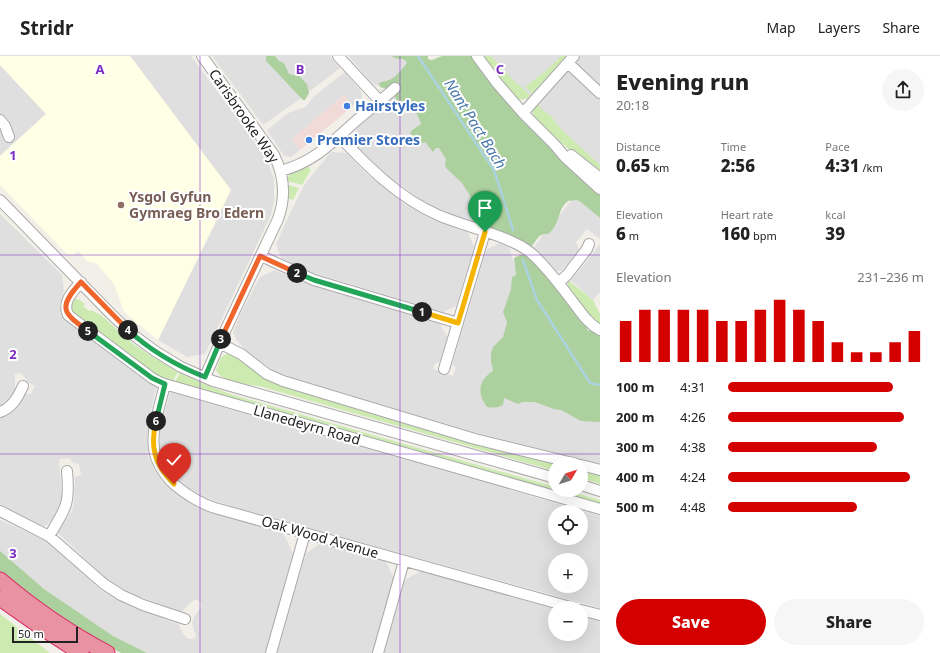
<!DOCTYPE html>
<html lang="en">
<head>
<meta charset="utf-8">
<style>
	body { margin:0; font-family:"Noto Sans",sans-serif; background:#f6f6f6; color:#222; height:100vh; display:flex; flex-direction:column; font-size:15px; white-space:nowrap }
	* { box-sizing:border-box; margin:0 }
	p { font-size:13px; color:#767676 }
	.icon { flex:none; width:22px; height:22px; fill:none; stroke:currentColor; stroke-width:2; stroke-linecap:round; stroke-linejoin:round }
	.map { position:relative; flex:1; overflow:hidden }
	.drawer { display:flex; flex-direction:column; background:#fff; width:340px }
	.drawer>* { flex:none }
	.needle { width:26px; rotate:51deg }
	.controls { position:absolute; left:548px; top:401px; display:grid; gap:8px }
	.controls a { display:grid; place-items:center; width:40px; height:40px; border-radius:50%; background:#fff; box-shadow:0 4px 16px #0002; font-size:20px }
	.scale { position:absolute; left:12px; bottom:10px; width:66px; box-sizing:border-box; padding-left:4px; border:2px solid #222; border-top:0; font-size:11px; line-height:14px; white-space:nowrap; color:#222; -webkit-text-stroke:3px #fff; paint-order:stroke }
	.pin { position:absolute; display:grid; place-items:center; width:34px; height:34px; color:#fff; margin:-41px -17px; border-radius:50% 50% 50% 0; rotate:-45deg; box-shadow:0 0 4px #0007 }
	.pin .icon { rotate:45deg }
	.km { position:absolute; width:20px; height:20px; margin:-10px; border-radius:50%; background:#222; color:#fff; font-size:11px; line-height:20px; text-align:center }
	.round { display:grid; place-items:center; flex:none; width:42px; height:42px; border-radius:21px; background:#f6f6f6 }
	.summary { display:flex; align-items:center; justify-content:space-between; height:68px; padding:0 16px }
	h1 { font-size:22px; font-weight:800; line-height:30px }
	.stats { display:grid; grid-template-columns:repeat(3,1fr); gap:6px; height:68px; padding:4px 16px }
	.stats div { display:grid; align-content:center }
	.stats b { font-size:17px; font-weight:800 }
	.stats small { font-size:11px; font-weight:400 }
	.stats p { font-size:11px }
	.chart { height:112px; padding:8px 16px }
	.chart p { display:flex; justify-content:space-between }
	.chart svg { width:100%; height:72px; margin-top:4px; stroke:#d40000; stroke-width:6 }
	.primary-button { display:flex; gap:8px; margin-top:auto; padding:8px 16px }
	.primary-button a { flex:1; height:46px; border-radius:24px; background:#d40000; color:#fff; font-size:16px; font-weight:800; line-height:46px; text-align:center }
	.primary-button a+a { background:#f6f6f6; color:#222 }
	ul { padding:0 16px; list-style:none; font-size:13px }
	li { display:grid; grid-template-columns:64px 48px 1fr; align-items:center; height:30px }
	li i { height:10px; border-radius:5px; background:#d40000 }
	header { display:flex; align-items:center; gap:24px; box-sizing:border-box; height:56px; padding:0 20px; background:#fff; border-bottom:1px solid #e0e0e0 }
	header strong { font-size:19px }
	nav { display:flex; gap:22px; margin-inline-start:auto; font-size:14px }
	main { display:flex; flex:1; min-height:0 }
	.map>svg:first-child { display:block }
	.residential { fill:#e0dfdf; fill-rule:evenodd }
	.commercial { fill:#f2dad9 }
	.education { fill:#ffffe5 }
	.grass { fill:#cdebb0 }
	.forest { fill:#add19e }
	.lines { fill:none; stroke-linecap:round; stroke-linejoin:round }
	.stream { stroke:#aad3df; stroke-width:2.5 }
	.minor-casing { stroke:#a9a9a9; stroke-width:12 }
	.highway-casing { stroke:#dc2a67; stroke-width:17 }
	.minor { stroke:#fff; stroke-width:10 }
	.highway { stroke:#e892a2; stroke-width:15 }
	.split-1-casing { stroke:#fff; stroke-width:8 }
	.split-2-casing { stroke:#fff; stroke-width:8 }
	.split-3-casing { stroke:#fff; stroke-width:8 }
	.split-4-casing { stroke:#fff; stroke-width:8 }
	.split-5-casing { stroke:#fff; stroke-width:8 }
	.split-6-casing { stroke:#fff; stroke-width:8 }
	.split-7-casing { stroke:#fff; stroke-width:8 }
	.split-1 { stroke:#f5b400; stroke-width:5 }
	.split-2 { stroke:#22a559; stroke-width:5 }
	.split-3 { stroke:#f0652b; stroke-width:5 }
	.split-4 { stroke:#22a559; stroke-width:5 }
	.split-5 { stroke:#f0652b; stroke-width:5 }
	.split-6 { stroke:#22a559; stroke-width:5 }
	.split-7 { stroke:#f5b400; stroke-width:5 }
	.grid { fill:none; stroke:#7b2cbf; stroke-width:1; stroke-opacity:0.55 }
	.shop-dot { fill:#3f7fe0; stroke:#fff; stroke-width:1.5 }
	.education-dot { fill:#8d6e63; stroke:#fff; stroke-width:1.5 }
	.labels { text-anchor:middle; stroke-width:4; stroke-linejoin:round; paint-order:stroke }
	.shop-label { font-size:14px; font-weight:bold; fill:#366cbe; stroke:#fff; text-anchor:start }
	.street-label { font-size:14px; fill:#222; stroke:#fff }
	.education-label { font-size:14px; font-weight:bold; fill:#785e54; stroke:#fff; text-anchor:start }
	.water-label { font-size:15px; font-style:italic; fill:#4a7aab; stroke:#fff }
	.grid-label { font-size:13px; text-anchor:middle; font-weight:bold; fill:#7b2cbf; stroke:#fff; stroke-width:4; stroke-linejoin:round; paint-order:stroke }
</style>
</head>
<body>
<header>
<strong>Stridr</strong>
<nav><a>Map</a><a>Layers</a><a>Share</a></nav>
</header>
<main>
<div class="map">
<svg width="600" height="597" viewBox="0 0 600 597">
	<rect width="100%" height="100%" fill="#f2efe9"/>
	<path class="residential" d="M130 0H191L260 93 267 104 274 123V144L271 159 205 298 187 301 158 284 217 164 171 54Z
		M212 0H330L340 12 297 45 263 69Z
		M348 0H414L416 2 386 29 378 30 372 27Z
		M486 0H600V113L499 18Z
		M0 9 46 58 0 100Z
		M345 16 361 35 362 41 353 50 344 39 292 83 300 94 291 101 284 100 267 74 290 56 306 51 313 41Z
		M403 32 494 172 465 164 425 146 385 118 356 91V73Z
		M331 96 346 97 366 117 404 148 431 163 468 177 474 191 456 250 443 256 310 216 281 202 276 188 285 168 304 129Z
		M576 139 600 159V183L587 173 576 186 579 194 561 215H555L533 193 542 180Z
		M0 158 62 219 64 234 60 249 63 262 147 326 157 330 149 362 147 383 148 399 153 412 160 422 173 435 198 452 211 457 283 477 293 497 265 597H139L122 589 0 501V464L45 484 101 534 126 548 178 568 184 579 188 583H192L196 581 192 567 194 561 202 549 198 544H194L181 556 130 537 108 524 61 480 58 477 59 474 72 455 74 446 75 421 81 419 79 408 72 406 69 402 59 403 62 441 61 447 54 461 48 468 44 470 34 466 6 453 0 448V362L7 359 15 353 26 338H31L35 330 29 327 22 318 20 317 15 318V335L11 343 0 351Z
		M501 186 508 188 519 222 600 359V408L484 379 294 322 273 314 244 293 236 283 233 276 242 255 260 221 275 214 311 229 440 268 448 282 440 306 435 308 433 313 453 320 456 311 452 309 486 194Z
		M600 188V236L593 244 571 225Z
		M170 336 600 460V552L243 454 204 441 186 430 169 415 162 402 159 388 160 375ZM555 456H581V482H555ZM555 504H581V530H555Z
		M321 487 386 506 394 522 372 597H277L306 497Z
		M421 515 555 553V578H581V560L600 565V597H384L405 524Z"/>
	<path class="commercial" d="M344 39 353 50 300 94 292 83Z"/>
	<path class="education" d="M0 0H130L231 134 158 284 124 256 114 228 97 208 87 205 78 195 73 199 67 198 0 129V100L46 58 0 9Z"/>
	<path class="grass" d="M483 0H491L512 23 531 40C527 43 521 45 517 42 507 36 490 10 483 0Z
		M561 0H567L533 38 525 31 547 14Z
		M537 47 544 56 549 58 562 74 600 109V115C576 101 557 83 536 65L534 61 532 54Z
		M307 109 311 114 302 129 287 125C289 115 298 113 307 109Z
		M288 129 299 132 293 144 287 142Z
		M568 224 593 244 600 258V271L593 266 567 231Z
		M76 242 78 244 79 243 85 248 83 250 89 255 91 254 101 259 132 287 151 300 178 316 172 327 164 325 74 260 69 247Z
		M229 297H232L253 312 562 408H555V415L259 330C248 329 221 326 216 314L221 301Z
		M180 317 211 331 233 339 555 431V434H564L600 444V450L174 327Z
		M581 413 600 417V428L581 422Z
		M0 558 50 597H0Z"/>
	<path class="forest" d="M266 0H275L279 5 284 7 289 18 299 20 307 28 309 37 305 44H303L266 5Z
		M392 0H428V3L432 4 442 0H472L478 11 508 47 517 56 520 62 600 138V162L581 146 577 144 568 145C557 153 560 170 548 178 539 177 537 183 532 190L527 192 501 175 482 168 477 151 462 127 447 113 445 110 446 103 439 92H436L433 96 425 86 420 88 417 86 413 79 410 78 411 75 421 68C419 61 415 53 409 48 401 43 394 48 394 35L380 31 379 27C382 25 385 26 389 24 396 21 402 13 407 7L405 4C401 2 396 4 392 0Z
		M529 198 588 270 587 274 600 278V366L581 365 561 354 554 353 535 346H523L518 348 504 342 503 349C498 352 493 352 487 351 477 338 478 324 493 315L491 305V297L493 291 503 281 507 266 503 256 511 233 512 221 516 219 514 202 520 199Z
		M0 495 44 533 113 580 147 597H121L88 579 51 555 0 517Z"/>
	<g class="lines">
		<path class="stream" d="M418 0 494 114 513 174
			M523 204 537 244 590 327 600 329"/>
		<g class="minor-casing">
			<path id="minor" d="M202 0 274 99C284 119 286 141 278 163L226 273 205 321
				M338 0 379 44
				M477 0 497 27 523 57 554 88 565 101 600 133
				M568 7 600 37
				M523 57 574 0
				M0 64 5 70 9 81
				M339 80C368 111 399 142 438 159 465 171 509 179 531 197 547 211 560 229 573 246 581 256 588 268 600 274
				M571 99 600 122
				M281 115C316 105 331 87 357 64 370 53 383 43 395 32
				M0 144 111 258 132 278 155 295 181 311 213 325 555 422
				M261 200 314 224 458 267
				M81 226C72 236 62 246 68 259L152 322 161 327 600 453
				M558 227 567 219 587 193 589 188
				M219 287 241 298 267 318 283 325 475 383 577 408
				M444 313 485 176
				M165 328C156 367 140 397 175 429 187 439 199 447 215 452L574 552
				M0 356C12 352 18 341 23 330
				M581 409 600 414
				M581 429 600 435
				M0 455 49 480 104 528 121 539 143 549 185 563
				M49 480C66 452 70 449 67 415
				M581 554 600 559
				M271 597 305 477
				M378 597 404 505"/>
		</g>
		<g class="highway-casing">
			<path id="highway" d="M0 524C33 552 69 577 107 597
				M0 542 41 571 81 597"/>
		</g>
		<use href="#minor" class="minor"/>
		<use href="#highway" class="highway"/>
	</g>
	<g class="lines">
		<g class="split-1-casing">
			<path id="split-1" d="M422 256 458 267 485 176"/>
		</g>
		<g class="split-2-casing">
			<path id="split-2" d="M297 217 314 224 422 256"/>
		</g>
		<g class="split-3-casing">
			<path id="split-3" d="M221 283 260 200 297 217"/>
		</g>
		<g class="split-4-casing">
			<path id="split-4" d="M128 274C151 295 177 310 205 321L221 283"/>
		</g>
		<g class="split-5-casing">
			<path id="split-5" d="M88 275C63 257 57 252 81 226L128 274"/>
		</g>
		<g class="split-6-casing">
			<path id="split-6" d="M88 275 152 322 165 328 156 365"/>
		</g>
		<g class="split-7-casing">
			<path id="split-7" d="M156 365C150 392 154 408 174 428"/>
		</g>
		<use href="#split-1" class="split-1"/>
		<use href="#split-2" class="split-2"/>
		<use href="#split-3" class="split-3"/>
		<use href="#split-4" class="split-4"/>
		<use href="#split-5" class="split-5"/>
		<use href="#split-6" class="split-6"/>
		<use href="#split-7" class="split-7"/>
	</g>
	<path class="grid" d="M200 0V597M400 0V597M0 199H600M0 398H600"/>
	<g class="shop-dot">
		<circle cx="347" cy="50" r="4"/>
		<circle cx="309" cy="84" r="4"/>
	</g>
	<circle class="education-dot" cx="121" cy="149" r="4"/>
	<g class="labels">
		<g class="shop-label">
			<text x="355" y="55">Hairstyles</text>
			<text x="317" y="89">Premier Stores</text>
		</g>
		<g class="street-label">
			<text transform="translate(244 60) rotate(55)" y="5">Carisbrooke Way</text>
			<text transform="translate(307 369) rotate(16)" y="5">Llanedeyrn Road</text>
			<text transform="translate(320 481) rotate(16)" y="5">Oak Wood Avenue</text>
		</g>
		<g class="education-label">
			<text x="129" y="146">Ysgol Gyfun<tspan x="129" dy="16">Gymraeg Bro Edern</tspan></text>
		</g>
		<g class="water-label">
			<text transform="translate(475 68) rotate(58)" y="5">Nant Pact Bach</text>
		</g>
	</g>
	<g class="grid-label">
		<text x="100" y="18">A</text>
		<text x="300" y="18">B</text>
		<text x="500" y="18">C</text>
		<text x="13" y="104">1</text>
		<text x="13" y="303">2</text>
		<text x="13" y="502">3</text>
	</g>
</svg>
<div class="controls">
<a><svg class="needle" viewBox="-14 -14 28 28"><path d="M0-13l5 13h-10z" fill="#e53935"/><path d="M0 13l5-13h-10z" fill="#767676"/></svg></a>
<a><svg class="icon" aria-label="locate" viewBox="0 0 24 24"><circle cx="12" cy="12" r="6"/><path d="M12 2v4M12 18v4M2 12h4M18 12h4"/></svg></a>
<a>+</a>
<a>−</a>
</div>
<div class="scale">50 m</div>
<div class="pin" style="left:485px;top:176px;background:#1e9e55"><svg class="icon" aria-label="arrive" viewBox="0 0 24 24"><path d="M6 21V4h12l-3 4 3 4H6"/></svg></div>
<div class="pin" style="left:174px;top:428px;background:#d93025"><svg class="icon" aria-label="check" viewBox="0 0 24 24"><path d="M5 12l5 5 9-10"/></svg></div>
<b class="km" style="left:422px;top:256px">1</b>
<b class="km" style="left:297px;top:217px">2</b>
<b class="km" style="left:221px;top:283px">3</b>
<b class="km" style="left:128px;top:274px">4</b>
<b class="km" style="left:88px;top:275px">5</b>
<b class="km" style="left:156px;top:365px">6</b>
</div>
<section class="drawer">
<div class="summary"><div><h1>Evening run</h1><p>20:18</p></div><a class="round"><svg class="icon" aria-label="share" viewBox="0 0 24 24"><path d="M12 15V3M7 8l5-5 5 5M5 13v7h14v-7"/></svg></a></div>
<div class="stats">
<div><p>Distance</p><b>0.65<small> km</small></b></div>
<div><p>Time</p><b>2:56</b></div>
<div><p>Pace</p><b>4:31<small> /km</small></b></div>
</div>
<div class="stats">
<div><p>Elevation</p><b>6<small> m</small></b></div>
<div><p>Heart rate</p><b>160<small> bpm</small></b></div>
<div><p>kcal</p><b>39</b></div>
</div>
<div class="chart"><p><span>Elevation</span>231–236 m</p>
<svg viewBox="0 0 160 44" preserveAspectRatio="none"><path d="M5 44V19M15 44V12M25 44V12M35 44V12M45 44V12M55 44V19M65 44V19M75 44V12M85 44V6M95 44V12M105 44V19M115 44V32M125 44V38M135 44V38M145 44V32M155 44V25"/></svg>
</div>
<ul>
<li><b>100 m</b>4:31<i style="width:84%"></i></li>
<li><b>200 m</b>4:26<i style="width:90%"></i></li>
<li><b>300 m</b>4:38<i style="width:76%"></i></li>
<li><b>400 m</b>4:24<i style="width:93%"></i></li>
<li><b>500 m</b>4:48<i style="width:66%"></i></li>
</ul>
<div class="primary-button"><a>Save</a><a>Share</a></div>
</section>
</main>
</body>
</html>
